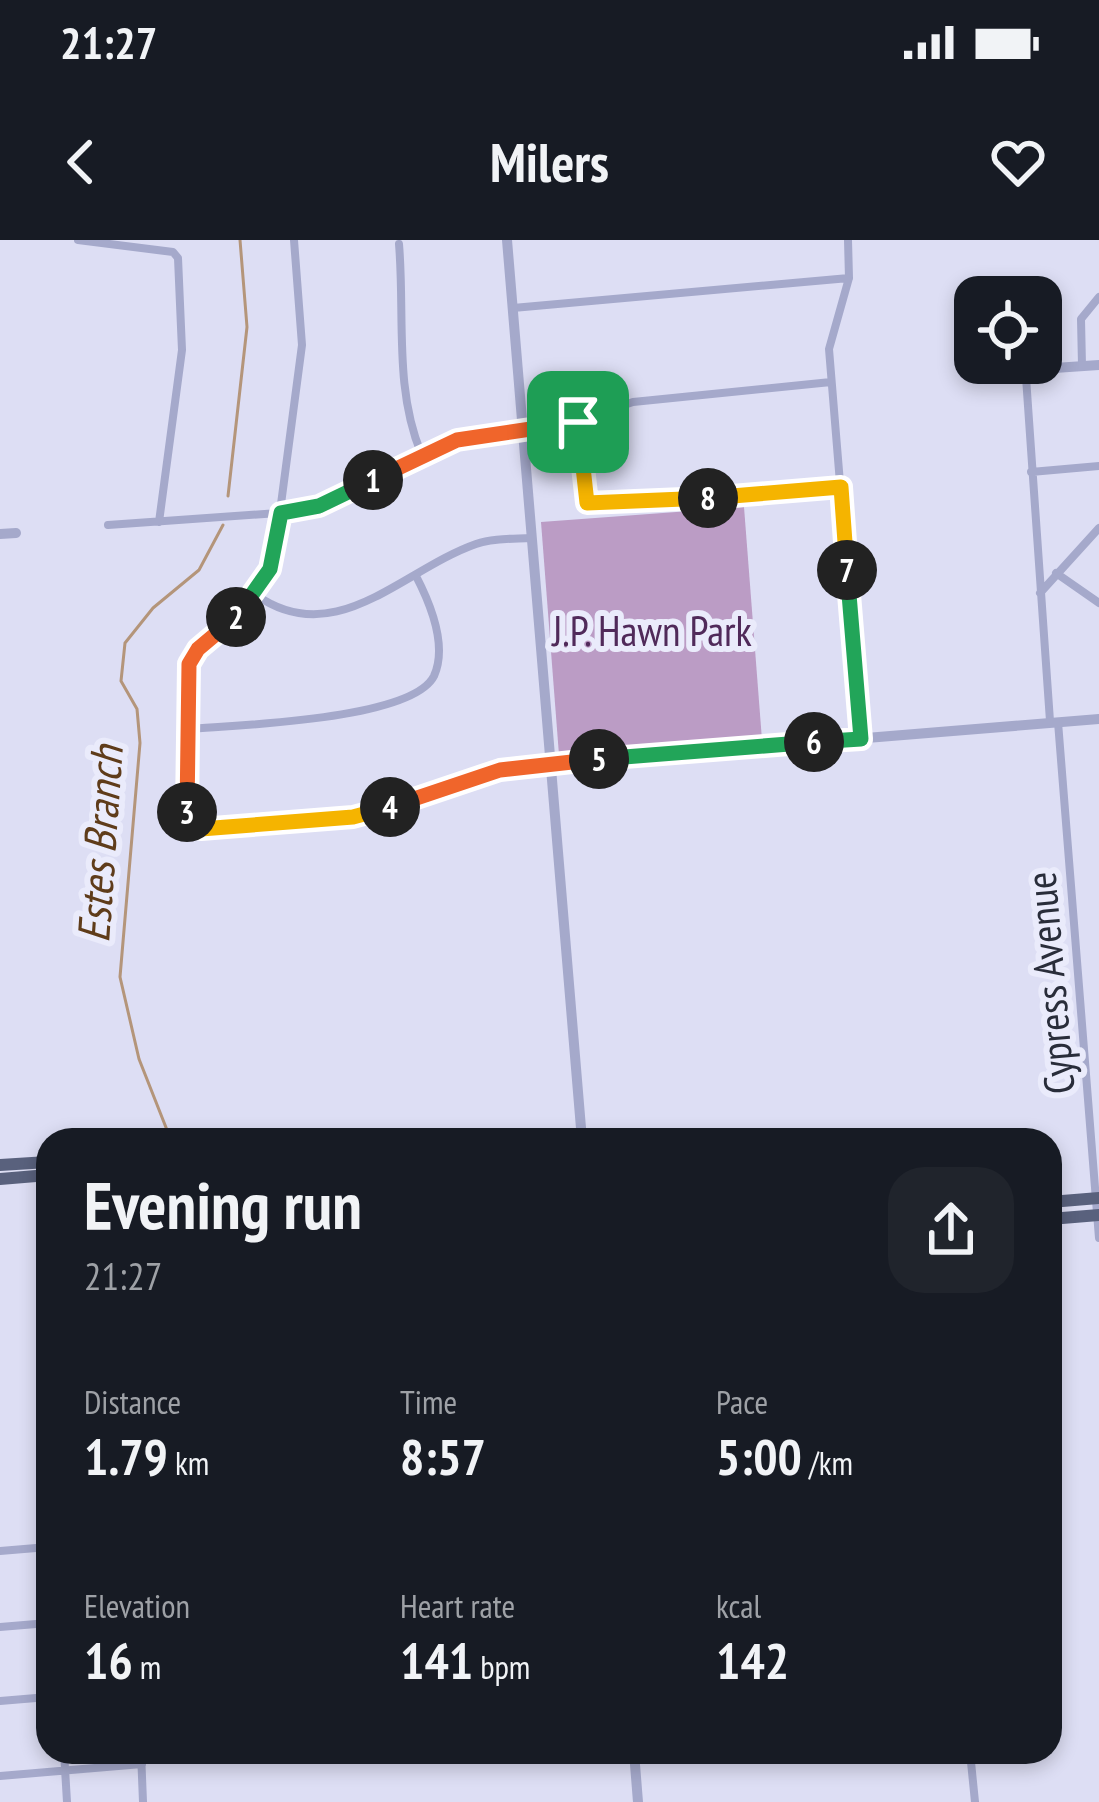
<!DOCTYPE html>
<html lang="en">
<head>
<meta charset="utf-8">
<style>
	body { margin:0; font-family:"PT Sans Narrow",sans-serif; background:#20242c; color:#f1f3f6; height:100vh; display:flex; flex-direction:column; font-size:45px; white-space:nowrap }
	* { box-sizing:border-box; margin:0 }
	p { font-size:39px; color:#9ea1a6 }
	.icon { flex:none; width:66px; height:66px; fill:none; stroke:currentColor; stroke-width:2; stroke-linecap:round; stroke-linejoin:round }
	.map { position:relative; flex:1; overflow:hidden }
	.sheet { position:absolute; left:36px; top:888px; width:1026px; height:636px; display:flex; flex-direction:column; background:#171b24; border-radius:36px; box-shadow:0 6px 18px #0003 }
	.sheet>* { flex:none }
	.controls { position:absolute; left:954px; top:36px; display:grid; gap:24px }
	.controls a { display:grid; place-items:center; width:108px; height:108px; border-radius:24px; background:#171b24; box-shadow:0 6px 18px #0003; font-size:60px }
	.pin { position:absolute; display:grid; place-items:center; width:102px; height:102px; color:#fff; margin:-51px; border-radius:24px; box-shadow:0 6px 18px #0006 }
	.km { position:absolute; width:60px; height:60px; margin:-30px; border-radius:50%; background:#222; color:#fff; font-size:33px; line-height:60px; text-align:center }
	.round { display:grid; place-items:center; flex:none; width:126px; height:126px; border-radius:36px; background:#20242c }
	.headline { display:flex; align-items:center; justify-content:space-between; height:204px; padding:0 48px }
	h1 { font-size:66px; font-weight:600; line-height:90px }
	.figures { display:grid; grid-template-columns:repeat(3,1fr); gap:18px; height:204px; padding:12px 48px }
	.figures div { display:grid; align-content:center }
	.figures b { font-size:51px; font-weight:600 }
	.figures small { font-size:33px; font-weight:400 }
	.figures p { font-size:33px }
	.status { display:flex; justify-content:space-between; align-items:center; height:84px; padding:0 60px; background:#171b24; direction:ltr }
	.status svg { height:33px; fill:currentColor }
	header { display:flex; justify-content:space-between; align-items:center; height:156px; padding:0 48px; background:#171b24; font-size:54px; font-weight:600 }
	.map>svg:first-child { display:block }
	.green { fill:#bb9cc5 }
	.lines { fill:none; stroke-linecap:round; stroke-linejoin:round }
	.stream { stroke:#b4957a; stroke-width:3 }
	.minor { stroke:#a5a9cb; stroke-width:8 }
	.tertiary { stroke:#a5a9cb; stroke-width:10 }
	.primary { stroke:#59617d; stroke-width:12 }
	.split-1-casing { stroke:#fff; stroke-width:24 }
	.split-2-casing { stroke:#fff; stroke-width:24 }
	.split-3-casing { stroke:#fff; stroke-width:24 }
	.split-4-casing { stroke:#fff; stroke-width:24 }
	.split-5-casing { stroke:#fff; stroke-width:24 }
	.split-6-casing { stroke:#fff; stroke-width:24 }
	.split-7-casing { stroke:#fff; stroke-width:24 }
	.split-8-casing { stroke:#fff; stroke-width:24 }
	.split-9-casing { stroke:#fff; stroke-width:24 }
	.split-1 { stroke:#f0652b; stroke-width:15 }
	.split-2 { stroke:#22a559; stroke-width:15 }
	.split-3 { stroke:#f0652b; stroke-width:15 }
	.split-4 { stroke:#f5b400; stroke-width:15 }
	.split-5 { stroke:#f0652b; stroke-width:15 }
	.split-6 { stroke:#22a559; stroke-width:15 }
	.split-7 { stroke:#22a559; stroke-width:15 }
	.split-8 { stroke:#f5b400; stroke-width:15 }
	.split-9 { stroke:#f5b400; stroke-width:15 }
	.labels { text-anchor:middle; stroke-width:12; stroke-linejoin:round; paint-order:stroke }
	.park-label { font-size:42px; fill:#502a5a; stroke:#eaebfb }
	.street-label { font-size:42px; fill:#292d3a; stroke:#eaebfb }
	.water-label { font-size:45px; font-style:italic; fill:#5f3c1a; stroke:#eaebfb }
</style>
</head>
<body>
<div class="status"><b>21:27</b><svg viewBox="0 0 49 12"><path d="M0 12V9h3v3zM5 12V6h3v6zM10 12V3h3v9zM15 12V0h3v12zM26 1h20v11H26zM47 4h2v5h-2z"/></svg></div>
<header><svg class="icon" aria-label="back" viewBox="0 0 24 24"><path d="M15 5l-7 7 7 7"/></svg>Milers<svg class="icon" aria-label="heart" viewBox="0 0 24 24"><path d="M12 20l-8-8c-3-5 5-10 8-4 3-6 11-1 8 4z"/></svg></header>
<div class="map">
<svg width="1099" height="1562" viewBox="0 0 1099 1562">
	<rect width="100%" height="100%" fill="#dddef4"/>
	<path class="green" d="M744 267 762 500 559 515 541 282Z"/>
	<g class="lines">
		<path class="stream" d="M228 256 247 87 240 0
			M167 890 139 819 120 737 140 503 137 469 121 441 125 403 153 368 199 330 223 285"/>
		<path class="minor" d="M78 0 173 12 178 18 182 110 159 282
			M848 0 849 38 829 109 861 499
			M399 4C405 75 394 148 421 213
			M513 68 849 38
			M1025 123 1050 481
			M1082 126 1081 79 1099 57
			M578 182 585 257 595 267 841 247
			M1031 232 1099 226
			M108 285 306 271 457 200 551 190 633 162 831 142
			M1056 333 1099 363
			M1040 353 1099 288
			M256 355C336 411 402 330 476 304 493 298 513 299 531 298
			M1058 482 1099 998
			M190 489C237 485 412 480 434 436 448 405 430 363 416 336
			M190 585 189 424 256 355 274 317 302 105 294 0
			M0 1311 48 1307
			M0 1387 48 1383
			M0 1461 48 1457
			M64 1512 67 1562
			M141 1512 143 1562
			M970 1512 975 1562
			M0 1536 142 1524"/>
		<path class="tertiary" d="M507 0 582 900
			M1025 130 1099 125
			M0 294 16 293
			M190 585 201 589 368 575 513 527 1099 479
			M634 1512 638 1562"/>
		<path class="primary" d="M315 900 406 895 446 900
			M0 925 48 922
			M0 939 48 935
			M1050 962 1099 958
			M1050 979 1099 975"/>
	</g>
	<g class="lines">
		<g class="split-1-casing">
			<path id="split-1" d="M373 240 457 200 578 182"/>
		</g>
		<g class="split-2-casing">
			<path id="split-2" d="M236 377 270 329 281 273 319 266 373 240"/>
		</g>
		<g class="split-3-casing">
			<path id="split-3" d="M187 572 189 424 198 409 236 377"/>
		</g>
		<g class="split-4-casing">
			<path id="split-4" d="M187 572 190 585 201 589 353 577 390 567"/>
		</g>
		<g class="split-5-casing">
			<path id="split-5" d="M390 567 500 530 599 519"/>
		</g>
		<g class="split-6-casing">
			<path id="split-6" d="M599 519 814 502"/>
		</g>
		<g class="split-7-casing">
			<path id="split-7" d="M814 502 861 499 847 330"/>
		</g>
		<g class="split-8-casing">
			<path id="split-8" d="M708 258 841 247 847 330"/>
		</g>
		<g class="split-9-casing">
			<path id="split-9" d="M578 182 587 263 708 258"/>
		</g>
		<use href="#split-1" class="split-1"/>
		<use href="#split-2" class="split-2"/>
		<use href="#split-3" class="split-3"/>
		<use href="#split-4" class="split-4"/>
		<use href="#split-5" class="split-5"/>
		<use href="#split-6" class="split-6"/>
		<use href="#split-7" class="split-7"/>
		<use href="#split-8" class="split-8"/>
		<use href="#split-9" class="split-9"/>
	</g>
	<g class="labels">
		<g class="park-label">
			<text x="652" y="406">J.P. Hawn Park</text>
		</g>
		<g class="street-label">
			<text transform="translate(1050 743) rotate(-95)" y="15">Cypress Avenue</text>
		</g>
		<g class="water-label">
			<text transform="translate(100 604) rotate(-86)" y="16">Estes Branch</text>
		</g>
	</g>
</svg>
<div class="controls">
<a><svg class="icon" aria-label="locate" viewBox="0 0 24 24"><circle cx="12" cy="12" r="6"/><path d="M12 2v4M12 18v4M2 12h4M18 12h4"/></svg></a>
</div>
<div class="pin" style="left:578px;top:182px;background:#1e9e55"><svg class="icon" aria-label="arrive" viewBox="0 0 24 24"><path d="M6 21V4h12l-3 4 3 4H6"/></svg></div>
<b class="km" style="left:373px;top:240px">1</b>
<b class="km" style="left:236px;top:377px">2</b>
<b class="km" style="left:187px;top:572px">3</b>
<b class="km" style="left:390px;top:567px">4</b>
<b class="km" style="left:599px;top:519px">5</b>
<b class="km" style="left:814px;top:502px">6</b>
<b class="km" style="left:847px;top:330px">7</b>
<b class="km" style="left:708px;top:258px">8</b>
<section class="sheet">
<div class="headline"><div><h1>Evening run</h1><p>21:27</p></div><a class="round"><svg class="icon" aria-label="share" viewBox="0 0 24 24"><path d="M12 15V3M7 8l5-5 5 5M5 13v7h14v-7"/></svg></a></div>
<div class="figures">
<div><p>Distance</p><b>1.79<small> km</small></b></div>
<div><p>Time</p><b>8:57</b></div>
<div><p>Pace</p><b>5:00<small> /km</small></b></div>
</div>
<div class="figures">
<div><p>Elevation</p><b>16<small> m</small></b></div>
<div><p>Heart rate</p><b>141<small> bpm</small></b></div>
<div><p>kcal</p><b>142</b></div>
</div>
</section>
</div>
</body>
</html>
